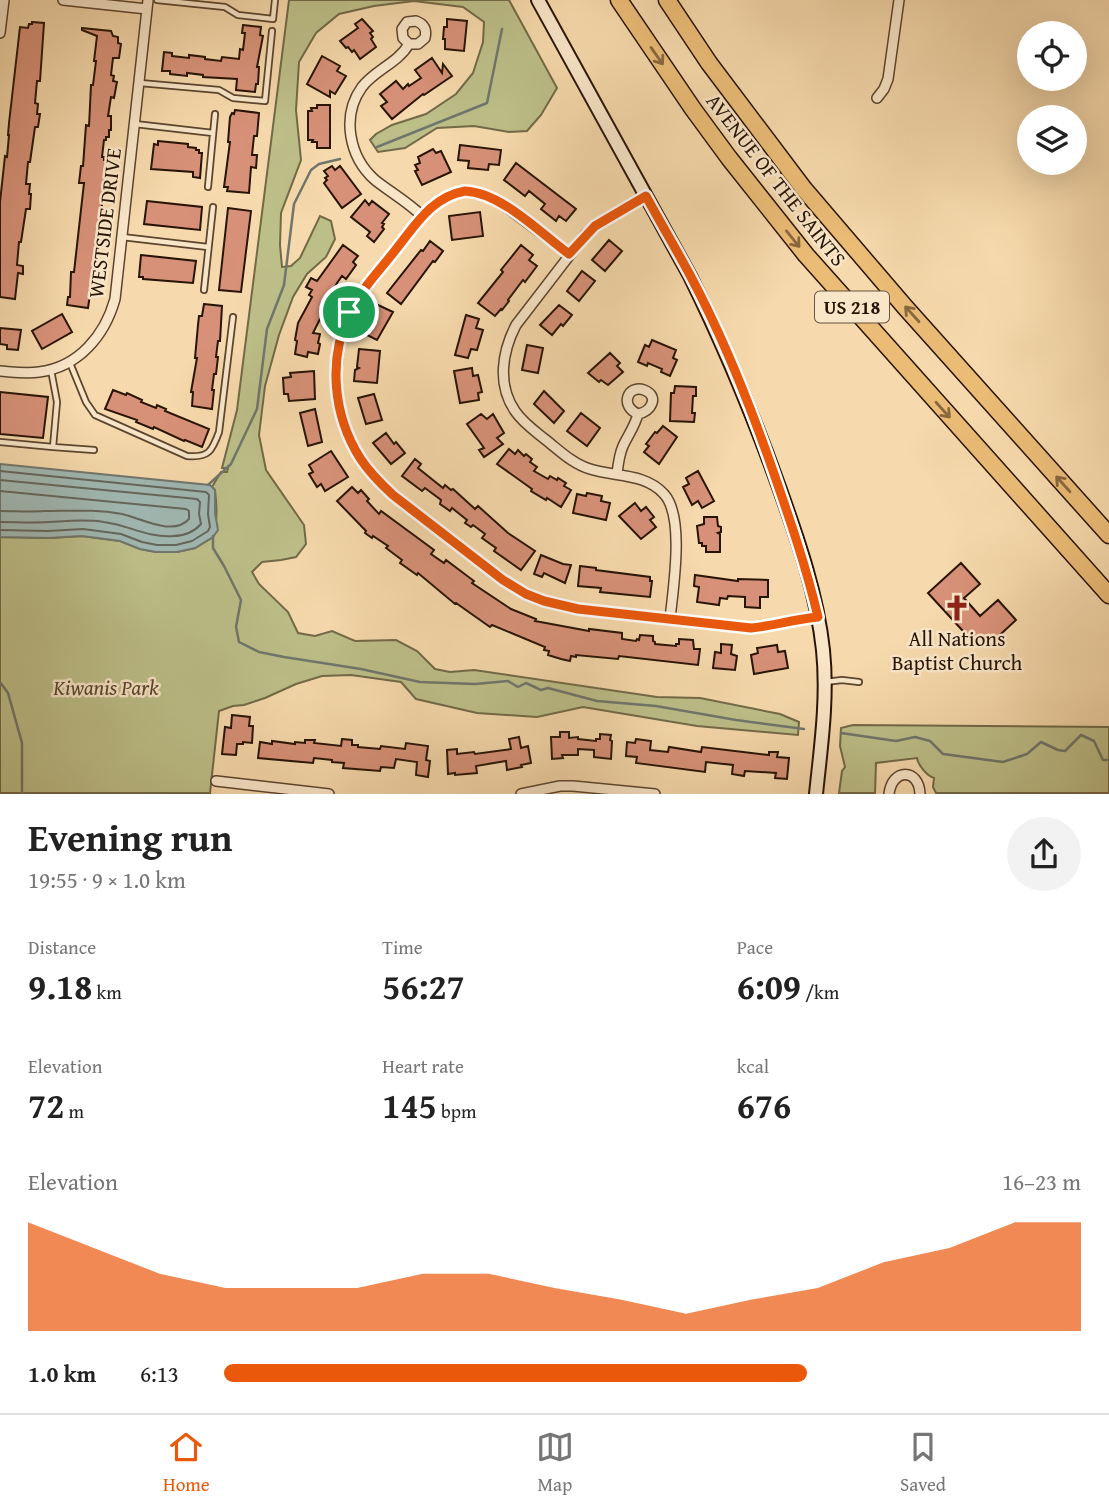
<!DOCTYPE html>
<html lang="en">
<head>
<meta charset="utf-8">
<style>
	body { margin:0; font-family:"Gentium Book Plus",serif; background:#f2f2f2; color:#222; height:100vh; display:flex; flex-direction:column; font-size:26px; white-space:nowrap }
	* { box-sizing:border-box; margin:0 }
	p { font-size:23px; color:#767676 }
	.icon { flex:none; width:38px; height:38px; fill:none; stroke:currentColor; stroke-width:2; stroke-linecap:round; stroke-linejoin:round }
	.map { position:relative; height:794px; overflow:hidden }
	.panel { display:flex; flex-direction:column; background:#fff; flex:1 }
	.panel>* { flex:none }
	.fabs { position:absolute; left:1017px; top:21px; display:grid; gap:14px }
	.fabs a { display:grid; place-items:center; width:70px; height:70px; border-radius:50%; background:#fff; box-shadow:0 7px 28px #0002; font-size:35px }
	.pin { position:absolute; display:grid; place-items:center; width:60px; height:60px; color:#fff; margin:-30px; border:4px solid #fff; border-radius:50%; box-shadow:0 2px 7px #0007 }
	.round { display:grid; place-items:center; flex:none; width:74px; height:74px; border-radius:37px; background:#f2f2f2 }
	.overview { display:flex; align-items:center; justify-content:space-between; height:119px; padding:0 28px }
	h1 { font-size:38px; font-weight:700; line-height:52px }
	.metrics { display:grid; grid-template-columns:repeat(3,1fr); gap:10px; height:119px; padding:7px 28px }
	.metrics div { display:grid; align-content:center }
	.metrics b { font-size:35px; font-weight:700 }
	.metrics small { font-size:19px; font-weight:400 }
	.metrics p { font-size:19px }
	.chart { height:196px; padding:14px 28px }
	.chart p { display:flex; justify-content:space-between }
	.chart svg { width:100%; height:126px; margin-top:7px; fill:#ea580c; opacity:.7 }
	ul { padding:0 28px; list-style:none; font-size:23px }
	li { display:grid; grid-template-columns:112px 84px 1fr; align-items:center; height:52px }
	li i { height:18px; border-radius:9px; background:#ea580c }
	.menu { display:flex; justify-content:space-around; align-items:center; height:98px; border-top:2px solid #e0e0e0; background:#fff; font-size:19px; color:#767676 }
	.menu a { display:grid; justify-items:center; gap:4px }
	.menu .on { color:#ea580c }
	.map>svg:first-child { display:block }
	.green { fill:#bdbf89; stroke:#726a47; stroke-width:2 }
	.water { fill:#a0b8b3; stroke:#70766d; stroke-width:2 }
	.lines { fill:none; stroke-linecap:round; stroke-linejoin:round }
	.shore { stroke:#64665c; stroke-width:2 }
	.stream { stroke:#70766d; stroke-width:2.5 }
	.building { fill:#d79178; stroke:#281405; stroke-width:2 }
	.service-casing { stroke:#5c452f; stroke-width:8 }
	.minor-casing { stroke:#5c452f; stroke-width:12 }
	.secondary-casing { stroke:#281405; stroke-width:16 }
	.motorway-casing { stroke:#281405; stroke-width:19 }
	.service { stroke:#f9e6c9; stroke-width:4.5 }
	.minor { stroke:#f9e6c9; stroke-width:9 }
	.secondary { stroke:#f9e6c9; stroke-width:12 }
	.motorway { stroke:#ebbc76; stroke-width:16 }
	.oneway { stroke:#8a683e }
	.route-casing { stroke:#fff; stroke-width:14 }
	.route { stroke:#ea580c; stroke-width:9 }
	.labels { text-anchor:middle; stroke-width:5; stroke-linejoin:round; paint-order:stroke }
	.shield { fill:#f9e6c9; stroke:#675340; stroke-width:2 }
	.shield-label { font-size:19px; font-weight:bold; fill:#281405 }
	.street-label { font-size:21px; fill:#281405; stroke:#f9e6c9 }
	.poi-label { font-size:21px; fill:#281405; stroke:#f9e6c9 }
	.park-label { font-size:21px; font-style:italic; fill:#55472d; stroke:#f9e6c9 }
</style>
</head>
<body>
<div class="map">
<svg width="1109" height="794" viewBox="0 0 1109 794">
	<rect width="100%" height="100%" fill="#f6d9ac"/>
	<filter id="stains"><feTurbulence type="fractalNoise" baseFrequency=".00286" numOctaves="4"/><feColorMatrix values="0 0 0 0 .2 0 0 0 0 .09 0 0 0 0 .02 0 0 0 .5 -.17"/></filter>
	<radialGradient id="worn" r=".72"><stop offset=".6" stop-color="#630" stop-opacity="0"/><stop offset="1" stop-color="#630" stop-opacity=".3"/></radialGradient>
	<path class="green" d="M289 0H509L557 88 541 115 527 131 509 132 474 126 437 128 405 148 378 152 370 140 376 134 392 125 426 114 456 94 473 73 483 42 484 22 463 7 414 1 374 6 339 14 316 33 299 62 296 110 301 160 281 213 280 245 282 267 291 266 300 258 320 216 331 221 335 239 326 257 307 274 293 297 279 335 265 386 259 435 266 470 304 525 306 544 296 557 281 560 262 562 252 572 259 584 288 612 298 633 315 636 332 631 355 641 396 640 417 651 435 669 450 672 474 670 657 697 700 698 780 714 799 722 798 735 697 726 583 707 537 717 477 713 416 699 401 682 351 675 322 676 296 684 265 698 244 705 233 706 219 711 210 793H0V537L49 538 82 536 120 541 140 549 156 552H177L195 548 213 537C218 522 217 506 215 490L212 487 221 472H227L228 468H222L237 410Z
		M853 725 1109 727V793H936L933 787 934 778C927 776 918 765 917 758L876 763 875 793H839L842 771 845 767 840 746 841 728Z"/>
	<path class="water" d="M0 464 210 485 215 490V513L218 530 213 537 195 548 177 552H156L140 549 120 541 82 536 49 538 0 537Z"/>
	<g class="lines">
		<path class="shore" d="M0 471 206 492 209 495 208 514 210 527 208 531 192 541 176 545H157L142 542 121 534 83 529 48 531 0 530
			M0 480 197 499 200 502 199 514 201 524C194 532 184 536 173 536 148 538 128 525 104 522 85 519 68 521 49 522 33 523 16 522 0 522
			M0 491 186 509 189 511V519C173 537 141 518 122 514 94 509 72 511 44 511 30 512 15 511 0 511"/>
		<path class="stream" d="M377 147 487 103 502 29
			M208 485 231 464 257 409 267 329 284 285 294 204 311 170 319 164 340 159
			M213 536V548L224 566 241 600 236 627 239 642 259 652 284 657 361 669 420 682 475 684 508 681 518 687 526 683 541 690 548 688 597 701 656 706 736 720 804 729
			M0 682 8 693 22 743V794
			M841 733 896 741 915 737 930 741 943 754 1003 762 1027 754 1041 742 1058 750 1065 751 1081 735 1094 741 1103 760H1109"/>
	</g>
	<path class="building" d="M362 19 373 31 370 33 373 37 371 39 376 47 360 59 354 50 352 52 348 47 346 48 340 41 358 28 355 24Z
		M447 19 467 21 464 51 445 49V39H443L444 27H447Z
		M32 22 44 23 40 81H37L35 103 38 104 37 114H40L38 127H35L30 162H28L26 184H30L29 194H31L30 209H26L21 242H19L17 265 23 266V274L18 273 15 299 0 297V202L5 156 7 157 9 135H8L9 123 20 27 28 28 29 24H32Z
		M243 25 261 27 260 35 263 36 257 67H259L258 84H256L255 92 236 90 237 79 203 77V75L187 73V76L170 74V71H162L164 52 172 53V56L189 58V55L205 57V59L221 61 222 57 239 59 240 49 243 50 245 33H242Z
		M82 28 111 31 113 36 118 37V43L121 44 119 58H113L111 75 114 76 113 81 117 82 114 98 111 97 108 116H111V130H109V137H106V140H104L102 157H104V160H107L106 170H105L100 226 88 308 67 305 68 297H70L71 272H74L84 183H79L81 166H83L86 125 89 126 91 85H93L96 61H94L97 36 82 30Z
		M322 56 340 66 337 71 346 76 335 94 330 91V97L307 84Z
		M432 58 442 73 443 64 452 76 424 95 423 94 392 119 381 106 387 102 380 94 396 81 403 89 408 84 409 86 421 78 415 70Z
		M317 105H330V148H317V142H312L313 140H308V111H312L311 108H317Z
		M235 110 259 113 257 136H254L252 155H257L256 168 251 167 249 193 227 191 228 187H224L230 142H228L230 117 232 113 234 114Z
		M158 141 188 144V147L196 148V150H199V153H202L200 178 193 177V172L151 169 154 144 158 145Z
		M460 145 501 150 499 165 489 164 488 170 468 168 469 161 458 160Z
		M433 149 436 153 441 151 451 172 422 185 415 171 418 170 415 165 420 163 418 157Z
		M516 163 576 209 566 221 559 216 556 221 541 209 545 204 529 191 525 196 504 180Z
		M332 166 335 170 340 166 361 194 342 208 324 183 327 180 325 178 328 176 324 171Z
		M365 200 369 205 372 201 389 214 382 223 384 224 382 227 384 229 374 242 367 236 370 232 351 217Z
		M147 201 202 207 200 230 144 224Z
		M228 208 251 211 241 292 219 290Z
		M480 212 483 236 452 240 449 216Z
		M609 240 622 251 605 271 592 260Z
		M430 241 443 251 435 262 433 261 401 304 387 293 421 250 423 251Z
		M343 245 358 256 353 262 356 265 346 279 342 276 337 283 330 297 334 299 328 315 323 313 313 333 320 334 318 343 320 344 318 354 308 352 307 357 295 354 297 341 295 340 298 323 312 297 309 295 312 290 306 287 311 278 317 281Z
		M521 245 533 255 529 260 537 266 525 282 523 280 508 300 509 301 502 310 501 309 495 316 478 303 503 272 501 270Z
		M141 255 196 261 193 283 143 279V277H139Z
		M582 271 595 281 579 301 567 291Z
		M204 304 222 306 220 341H218L216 357H218L216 374H214L212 390H214L212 409 192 406 193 392H191L197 358H195L198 325 199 316H202Z
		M378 305 393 312 377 340 363 333Z
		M559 305 572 315 563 326 561 324 552 335 540 325Z
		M62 314 72 332 42 349 32 331Z
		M466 315 479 319 476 328 483 330 477 350 471 349 468 358 455 355Z
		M0 328 21 330 18 350 7 349V345L0 344Z
		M652 340 676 350 673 358 677 360 670 376 661 372 662 369 648 363 647 366 638 362 645 345 649 347Z
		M527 345 543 348 538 373 522 370Z
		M359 349 380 351 377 383 354 381 355 370 359 368 357 367Z
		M610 353 620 363 617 366 623 372 608 385 601 380 599 382 588 373Z
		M472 368 473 376 478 375 482 392 478 393 479 400 460 403 454 371Z
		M314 371 315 399 289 401 288 394H284L283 378 291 377 290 373Z
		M675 386 696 387V396H693L692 413H695L694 422 670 421 671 393H674Z
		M113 390 126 395 127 393 142 400 141 402 156 408 157 405 166 409 165 411 209 429 202 447 185 440 184 441 154 427 153 429 136 422 137 420 105 409Z
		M544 391 564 411 554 423 534 404Z
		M0 392 48 397 43 438 0 434Z
		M374 394 382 420 366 424 358 398Z
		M315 409 322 442 308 446 300 413Z
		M581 413 600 428 587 446 567 431Z
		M481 414 487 419 493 414 504 433 497 438 503 444 484 457 479 450 484 448 467 424Z
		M663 426 677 437 659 464 644 452 649 446 646 444 655 432 657 433Z
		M386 433 394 444 396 442 405 453 391 464 373 443Z
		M509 449 515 454 518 450 524 456 526 454 532 459 530 462 537 467 534 471 548 479 550 476 557 480 558 478 566 483 564 486 571 490 561 507 547 498 546 500 531 491 532 489 497 464Z
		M331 451 348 477 325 491 321 484 317 487 309 474 313 472 309 465Z
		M415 459 421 464 418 468 443 488 445 485 451 490 453 489 475 509 478 506 508 533 535 551 521 570 494 551 496 548 482 538 485 534 473 525 471 527 465 523 467 520 452 508 450 511 440 504 441 500 425 488 422 491 402 476Z
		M698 471 714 501 702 508 698 501 692 505 683 487 689 484 686 478Z
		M352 487 358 493 361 490 369 499 367 501 379 514 381 511 434 550 431 554 444 563 446 560 474 581 472 583 511 609 536 619 535 621 589 631V629L622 633V639L636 641 637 639 639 640 640 635 653 636V641L655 642V644L676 646V644H679V639L693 640 694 649H700L698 665 619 656 618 659 576 655V657L571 656 570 661 561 659 548 655 549 651 544 650 545 647 492 625 490 627 456 603 455 604 418 573 417 575 400 563 402 560 386 548 388 546 373 536 372 538 365 533 366 531 337 501Z
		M587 493 602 496 601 501 610 503 606 520 573 513 577 494 586 496Z
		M635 503 641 511 646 507 654 517 650 520 656 527 641 539 619 516Z
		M704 517H717L718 526 721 527V532L718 533 720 534V552H706V546H702V543H699L697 526 704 524Z
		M541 555 563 564 571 565 565 583 544 573 542 577 534 574Z
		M961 563 980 584 964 598 980 616 998 600 1016 620 989 645 981 637 974 643 928 593Z
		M580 566 596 568V570L650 577V581H652L650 597 600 592 601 588 578 586Z
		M695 575 738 581V579L768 580V597H760V608L745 607V597L728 596 727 599 720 598 719 605 697 602 699 587 694 586Z
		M721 644 732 645 731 654 737 656 735 670 713 668 715 652 721 653Z
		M777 645 778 652 785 651 788 668 754 674 751 655 758 653 757 648Z
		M232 715 250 717 249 726H253L252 743 243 742V744H237L236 755 222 754 225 727 231 728Z
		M560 732H569V738L578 737V739L596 741V739H600V734L611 735 610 740 612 741 611 759 594 757V750L578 749V755H562L563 758 552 759 551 737H560Z
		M519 737 521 748 528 746 531 763 521 765 522 767 507 770 506 761 476 766 477 773 455 775V773L448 774 447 750 457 749V754L474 752 475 754 511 749 509 739Z
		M342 739 352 740V745H358V747L380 749 381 746 405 749 406 743 428 746 426 760 430 761 428 777 416 775 417 762 396 759 394 768 381 767 380 771 343 768 344 763 332 762V760L314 758 313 763 258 758 260 742 272 744V741L295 744V742L305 743V740H315L314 743 341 746Z
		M636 739 651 741 650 750 668 752 669 747 701 752 702 747 769 755V752H778L777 757 789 758 787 779 775 778 776 773 745 771 744 776 732 774 733 765 706 762 705 772 636 763 637 757 626 756 627 742 635 743Z"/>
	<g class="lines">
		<g class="service-casing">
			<path id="service" d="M157 0 225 7 238 15 273 19 275 0
				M140 83 219 90 233 98 265 101 272 31
				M135 124 213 133
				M208 187 215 114
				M122 237 208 247
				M204 290 213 207
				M70 363 86 402 95 415 187 456C209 458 212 451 219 432L233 317
				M51 370 57 402 53 447 94 450
				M0 442 53 447
				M825 682 842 680 859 682"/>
		</g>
		<g class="minor-casing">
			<path id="minor" d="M63 0 147 9
				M0 33 4 0
				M409 44H418L425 38C427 29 424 24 416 21L407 22 402 29 403 38 409 44C398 63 375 70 362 87 341 116 349 157 375 180 390 192 408 202 422 216
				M877 98 884 89 888 79 899 0
				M645 196 603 221 586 234 516 325C502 352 497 385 515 411 523 423 535 431 546 440 560 451 573 464 590 469 615 477 645 473 664 494 685 517 673 589 670 619
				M569 254C553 242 537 230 521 218 483 188 460 179 422 216 408 234 393 253 379 271 369 284 359 296 351 310 343 324 340 341 338 356 331 414 350 456 393 495L503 580 526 594 544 601 578 609 751 628C773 626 795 619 818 616
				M0 371C13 372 26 374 39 372 79 367 105 335 115 299L148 0
				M617 474C618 465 619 455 623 446 628 435 635 426 638 414 651 412 660 396 644 390 628 384 619 406 638 414
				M216 781 329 794
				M521 794 560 786H573L655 794
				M889 794C892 768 919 768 920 794"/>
		</g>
		<g class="secondary-casing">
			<path id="secondary" d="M538 0 690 276C724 345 753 415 779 487 798 540 817 594 823 650 828 698 821 746 816 794"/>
		</g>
		<g class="motorway-casing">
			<path id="motorway" d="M619 0 693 109 729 158 806 255 1109 595
				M667 0 709 63 804 189 905 307 1109 535"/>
		</g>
		<use href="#service" class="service"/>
		<use href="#minor" class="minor"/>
		<use href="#secondary" class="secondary"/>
		<use href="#motorway" class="motorway"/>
	</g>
	<defs><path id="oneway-shaft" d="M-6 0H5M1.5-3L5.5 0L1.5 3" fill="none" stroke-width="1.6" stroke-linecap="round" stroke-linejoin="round" transform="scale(1.75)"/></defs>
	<g class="oneway">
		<use href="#oneway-shaft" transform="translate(657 56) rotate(55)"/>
		<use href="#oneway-shaft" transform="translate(793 239) rotate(51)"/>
		<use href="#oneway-shaft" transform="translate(912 314) rotate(-132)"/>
		<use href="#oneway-shaft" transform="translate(943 410) rotate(48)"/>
		<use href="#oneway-shaft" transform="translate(1063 484) rotate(-132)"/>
	</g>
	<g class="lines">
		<g class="route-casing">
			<path id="route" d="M465 191C502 193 539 232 569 254L595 226 646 196C660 222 676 249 690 275 723 337 749 402 772 468 789 517 806 566 818 617 795 619 773 626 751 628L578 609 544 601 526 594 503 580 393 495C381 484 369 472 360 458 333 415 328 360 349 314 360 290 381 269 397 248 416 224 432 197 465 191Z"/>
		</g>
		<use href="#route" class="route"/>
	</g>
	<defs>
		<g id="church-bare" transform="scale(2.1)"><path d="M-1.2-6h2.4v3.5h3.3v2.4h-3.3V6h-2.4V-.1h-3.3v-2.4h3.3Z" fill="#8f2418" stroke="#f9e6c9" stroke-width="2.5" paint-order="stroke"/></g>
	</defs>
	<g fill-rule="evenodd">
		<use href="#church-bare" x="957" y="608"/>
	</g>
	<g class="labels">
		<rect class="shield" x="815" y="291.5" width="74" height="31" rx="5"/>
		<g class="shield-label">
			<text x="852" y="314">US 218</text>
		</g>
		<g class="street-label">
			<text transform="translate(776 180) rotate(52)" y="7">AVENUE OF THE SAINTS</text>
			<text transform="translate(105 223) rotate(-83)" y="7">WESTSIDE DRIVE</text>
		</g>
		<g class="poi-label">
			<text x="957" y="646">All Nations<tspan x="957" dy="24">Baptist Church</tspan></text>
		</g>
		<g class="park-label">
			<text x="106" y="695">Kiwanis Park</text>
		</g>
	</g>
	<rect width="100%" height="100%" filter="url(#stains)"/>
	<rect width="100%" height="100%" fill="url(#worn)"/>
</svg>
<div class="fabs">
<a><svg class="icon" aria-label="locate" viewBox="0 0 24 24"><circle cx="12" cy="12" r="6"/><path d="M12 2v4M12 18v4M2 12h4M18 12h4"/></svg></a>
<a><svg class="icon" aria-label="layers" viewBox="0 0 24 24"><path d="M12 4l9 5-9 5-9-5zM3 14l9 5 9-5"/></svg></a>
</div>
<div class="pin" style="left:349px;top:312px;background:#1e9e55"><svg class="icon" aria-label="arrive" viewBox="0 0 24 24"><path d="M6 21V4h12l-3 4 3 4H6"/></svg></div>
</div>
<section class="panel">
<div class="overview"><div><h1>Evening run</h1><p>19:55 · 9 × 1.0 km</p></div><a class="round"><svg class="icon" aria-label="share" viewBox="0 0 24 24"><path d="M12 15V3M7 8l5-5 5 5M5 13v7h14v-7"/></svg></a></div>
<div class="metrics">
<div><p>Distance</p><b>9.18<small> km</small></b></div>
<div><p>Time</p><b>56:27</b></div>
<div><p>Pace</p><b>6:09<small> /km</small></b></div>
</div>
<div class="metrics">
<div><p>Elevation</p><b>72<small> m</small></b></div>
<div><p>Heart rate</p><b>145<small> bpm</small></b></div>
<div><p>kcal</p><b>676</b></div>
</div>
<div class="chart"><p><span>Elevation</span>16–23 m</p>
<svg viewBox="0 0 160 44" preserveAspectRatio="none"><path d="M0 44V6L10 15L20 24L30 29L40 29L50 29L60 24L70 24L80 29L90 33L100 38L110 33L120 29L130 20L140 15L150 6L160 6V44z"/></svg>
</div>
<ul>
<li><b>1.0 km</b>6:13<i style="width:68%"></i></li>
</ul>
</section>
<nav class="menu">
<a class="on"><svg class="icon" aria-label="home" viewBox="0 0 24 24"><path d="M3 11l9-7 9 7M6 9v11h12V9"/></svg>Home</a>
<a><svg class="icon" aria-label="map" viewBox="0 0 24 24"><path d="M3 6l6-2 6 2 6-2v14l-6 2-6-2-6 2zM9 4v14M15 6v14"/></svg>Map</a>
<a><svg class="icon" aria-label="saved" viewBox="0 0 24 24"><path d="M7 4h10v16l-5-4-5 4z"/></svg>Saved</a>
</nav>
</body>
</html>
